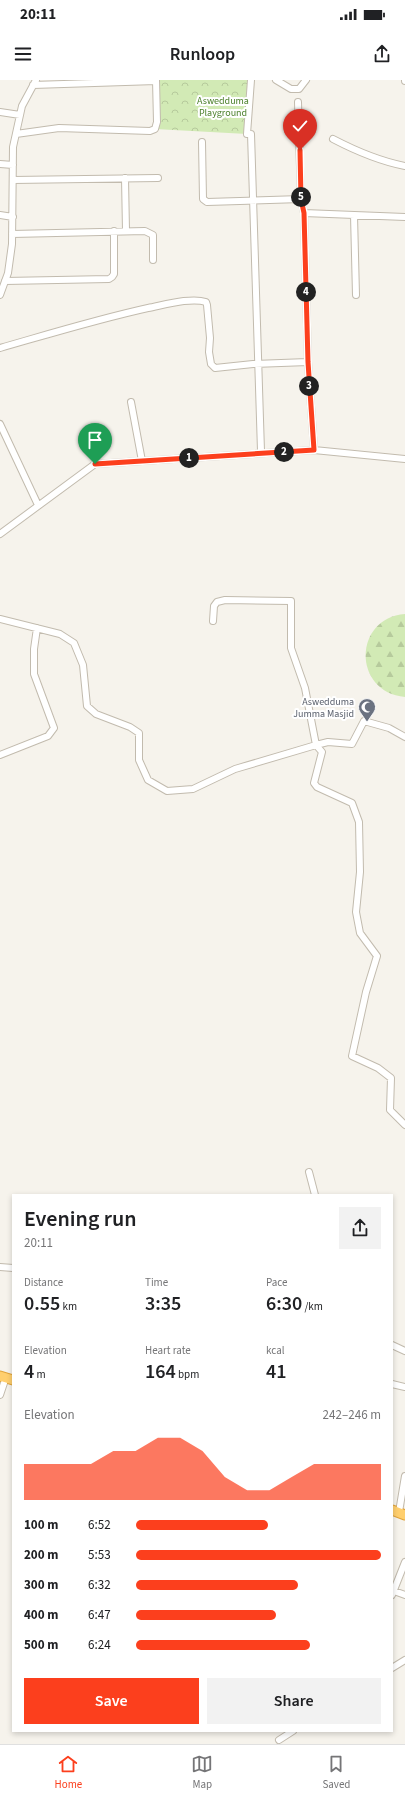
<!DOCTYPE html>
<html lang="en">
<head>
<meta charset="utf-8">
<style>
	body { margin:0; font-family:"Source Sans 3",sans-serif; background:#f2f2f2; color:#202124; height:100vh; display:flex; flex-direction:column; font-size:15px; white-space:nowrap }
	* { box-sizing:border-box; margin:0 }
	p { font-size:13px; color:#757577 }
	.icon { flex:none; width:22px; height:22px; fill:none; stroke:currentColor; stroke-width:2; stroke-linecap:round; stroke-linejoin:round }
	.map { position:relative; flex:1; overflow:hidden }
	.drawer { position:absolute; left:12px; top:1114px; width:381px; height:538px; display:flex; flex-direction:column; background:#fff; border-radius:0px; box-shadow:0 2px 6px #0003 }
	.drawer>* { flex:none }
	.pin { position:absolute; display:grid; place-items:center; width:34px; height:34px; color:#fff; margin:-41px -17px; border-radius:50% 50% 50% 0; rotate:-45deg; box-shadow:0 0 4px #0007 }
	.pin .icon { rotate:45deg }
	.km { position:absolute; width:20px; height:20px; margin:-10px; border-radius:50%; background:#222; color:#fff; font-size:11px; line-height:20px; text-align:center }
	.round { display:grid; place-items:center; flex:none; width:42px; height:42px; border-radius:0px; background:#f2f2f2 }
	.overview { display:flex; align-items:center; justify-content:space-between; height:68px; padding:0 12px }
	h1 { font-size:22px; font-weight:600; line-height:30px }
	.stats { display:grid; grid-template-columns:repeat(3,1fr); gap:6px; height:68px; padding:4px 12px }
	.stats div { display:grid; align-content:center }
	.stats b { font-size:20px; font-weight:600 }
	.stats small { font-size:11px; font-weight:400 }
	.stats p { font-size:11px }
	.chart { height:112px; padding:8px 12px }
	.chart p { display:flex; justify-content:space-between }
	.chart svg { width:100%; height:72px; margin-top:4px; fill:#fc3f1d; opacity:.7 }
	.action { display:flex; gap:8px; margin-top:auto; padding:8px 12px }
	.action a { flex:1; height:46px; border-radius:0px; background:#fc3f1d; color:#fff; font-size:16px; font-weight:600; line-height:46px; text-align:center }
	.action a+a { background:#f2f2f2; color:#202124 }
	ul { padding:0 12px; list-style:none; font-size:13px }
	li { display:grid; grid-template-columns:64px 48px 1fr; align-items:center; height:30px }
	li i { height:10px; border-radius:5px; background:#fc3f1d }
	.status { display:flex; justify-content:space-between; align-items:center; height:28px; padding:0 20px; background:#fff; direction:ltr }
	.status svg { height:11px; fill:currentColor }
	header { display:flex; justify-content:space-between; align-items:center; height:52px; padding:0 12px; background:#fff; font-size:18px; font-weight:600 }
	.tab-bar { display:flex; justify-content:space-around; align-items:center; height:56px; border-top:1px solid #e0e0e0; background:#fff; font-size:11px; color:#757577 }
	.tab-bar a { display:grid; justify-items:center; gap:2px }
	.tab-bar .current { color:#fc3f1d }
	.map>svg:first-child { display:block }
	.forest { fill:url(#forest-firs) }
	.park { fill:url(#park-crowns) }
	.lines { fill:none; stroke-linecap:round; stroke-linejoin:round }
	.minor-casing { stroke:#c2bbae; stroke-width:8 }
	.highway-casing { stroke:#e0a43c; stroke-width:11 }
	.minor { stroke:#fff; stroke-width:6 }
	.highway { stroke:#ffcf6e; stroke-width:9 }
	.route-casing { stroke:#fff; stroke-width:8 }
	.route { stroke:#fc3f1d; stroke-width:5 }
	.labels { text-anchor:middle; stroke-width:4; stroke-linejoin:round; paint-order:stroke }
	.park-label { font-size:10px; fill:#4a7f2a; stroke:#fff }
	.worship-label { font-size:10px; fill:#5b616d; stroke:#fff; text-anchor:end }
</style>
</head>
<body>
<div class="status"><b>20:11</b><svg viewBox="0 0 49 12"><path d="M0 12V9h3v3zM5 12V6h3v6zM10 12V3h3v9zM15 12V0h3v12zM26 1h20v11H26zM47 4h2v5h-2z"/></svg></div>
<header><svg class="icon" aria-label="menu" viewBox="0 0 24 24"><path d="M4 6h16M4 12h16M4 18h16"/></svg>Runloop<svg class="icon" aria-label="share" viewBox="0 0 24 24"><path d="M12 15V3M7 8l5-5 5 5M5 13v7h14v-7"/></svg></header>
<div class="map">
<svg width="405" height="1664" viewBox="0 0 405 1664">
	<defs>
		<pattern id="forest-firs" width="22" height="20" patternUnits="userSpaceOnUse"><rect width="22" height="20" fill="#d2eab5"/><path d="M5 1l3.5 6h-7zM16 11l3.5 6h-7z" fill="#b6ca9c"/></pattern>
		<pattern id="park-crowns" width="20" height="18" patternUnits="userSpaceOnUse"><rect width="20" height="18" fill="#d2eab5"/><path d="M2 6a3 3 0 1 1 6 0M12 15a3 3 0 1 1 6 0" fill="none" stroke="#b6ca9c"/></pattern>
	</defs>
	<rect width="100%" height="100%" fill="#f6f3ec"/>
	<path class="forest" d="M405 534V617C352 612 353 538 405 534Z"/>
	<path class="park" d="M153 0H251L247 54 155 49Z"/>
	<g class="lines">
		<g class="minor-casing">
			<path id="minor" d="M251 0 247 54H251L261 371
				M276 0 291 9H299L306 0
				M405 0V1
				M33 5 156 1
				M298 22 301 119 304 133
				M0 32 20 35
				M16 54 59 48 150 51 155 49 157 42 156 0
				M333 59C356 71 379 81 405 86
				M202 62 203 119 207 122 301 119
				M0 84 13 85
				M125 98 126 151
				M13 100 158 98
				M0 135 13 137
				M354 135 356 215
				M12 154 145 151 153 155V180
				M5 201 109 199 112 197 114 194V151
				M0 215 8 193 12 164 13 67 22 26 36 0
				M0 268C49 254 98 239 148 228 164 225 191 217 206 222L207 225 210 258 209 272 211 284 215 288 253 284 308 282
				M131 322 142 381
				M0 344 38 425
				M314 370 308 282 304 133 405 137
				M0 454 95 384 314 370 405 379
				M0 539 60 554 74 563 83 585 87 626 96 634 130 647 139 653V680L148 700 167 711 193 709 235 689 316 665 328 662 352 664 364 641 389 648 405 657
				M213 541 214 526 217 522 225 520 291 521V568L305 608 316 665 322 672 314 703 317 707 352 723 359 742 360 792 356 832 360 853 377 876 366 912 352 976 378 988 391 998 390 1030 405 1045
				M0 675 48 656 54 648 34 594V569L37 548
				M309 1092 315 1115
				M0 1187 13 1188
				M392 1265 405 1271
				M392 1304 405 1307
				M0 1315 6 1297
				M399 1432 405 1396
				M394 1511 405 1515
				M392 1515 405 1482
				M392 1588 405 1580
				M279 1660 293 1651"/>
		</g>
		<g class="highway-casing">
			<path id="highway" d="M0 1296 13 1300
				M392 1430 405 1435"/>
		</g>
		<use href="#minor" class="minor"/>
		<use href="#highway" class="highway"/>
	</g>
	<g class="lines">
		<g class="route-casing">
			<path id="route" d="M95 384 314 370 308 282 304 133 301 119 300 70"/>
		</g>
		<use href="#route" class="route"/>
	</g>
	<defs>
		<g id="mosque-pin" transform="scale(0.9)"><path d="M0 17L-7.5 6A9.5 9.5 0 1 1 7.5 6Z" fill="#6b7280" stroke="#fff"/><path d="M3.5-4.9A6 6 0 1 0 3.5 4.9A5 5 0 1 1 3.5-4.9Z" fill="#fff"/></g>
	</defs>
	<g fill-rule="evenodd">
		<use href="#mosque-pin" x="367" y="627"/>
	</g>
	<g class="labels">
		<g class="park-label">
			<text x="223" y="24">Aswedduma<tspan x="223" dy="12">Playground</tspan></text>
		</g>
		<g class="worship-label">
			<text x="354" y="625">Aswedduma<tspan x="354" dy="12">Jumma Masjid</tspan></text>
		</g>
	</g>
</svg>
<div class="pin" style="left:95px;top:384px;background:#1e9e55"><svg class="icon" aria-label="arrive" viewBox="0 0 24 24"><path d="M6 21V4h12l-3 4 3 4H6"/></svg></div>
<div class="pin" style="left:300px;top:70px;background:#d93025"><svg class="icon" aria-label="check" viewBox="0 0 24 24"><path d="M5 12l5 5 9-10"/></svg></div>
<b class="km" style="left:189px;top:378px">1</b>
<b class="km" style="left:284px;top:372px">2</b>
<b class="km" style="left:309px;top:306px">3</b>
<b class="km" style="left:306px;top:212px">4</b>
<b class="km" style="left:301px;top:117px">5</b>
<section class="drawer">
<div class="overview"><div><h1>Evening run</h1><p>20:11</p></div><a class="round"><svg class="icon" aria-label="share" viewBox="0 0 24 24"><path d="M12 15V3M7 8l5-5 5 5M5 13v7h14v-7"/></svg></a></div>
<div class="stats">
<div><p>Distance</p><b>0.55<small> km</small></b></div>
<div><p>Time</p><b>3:35</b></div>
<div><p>Pace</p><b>6:30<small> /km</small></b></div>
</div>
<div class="stats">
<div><p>Elevation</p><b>4<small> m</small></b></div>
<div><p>Heart rate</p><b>164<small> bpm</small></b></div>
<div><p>kcal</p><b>41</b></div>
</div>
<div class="chart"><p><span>Elevation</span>242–246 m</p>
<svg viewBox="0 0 160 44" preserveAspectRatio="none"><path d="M0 44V22L10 22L20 22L30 22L40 14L50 14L60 6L70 6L80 14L90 30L100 38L110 38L120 30L130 22L140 22L150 22L160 22V44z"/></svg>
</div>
<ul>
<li><b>100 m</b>6:52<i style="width:54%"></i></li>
<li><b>200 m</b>5:53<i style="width:100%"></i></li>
<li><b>300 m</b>6:32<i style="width:66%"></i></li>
<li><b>400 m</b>6:47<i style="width:57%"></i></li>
<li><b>500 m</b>6:24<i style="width:71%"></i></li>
</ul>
<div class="action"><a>Save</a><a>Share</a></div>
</section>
</div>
<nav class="tab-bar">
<a class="current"><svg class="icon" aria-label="home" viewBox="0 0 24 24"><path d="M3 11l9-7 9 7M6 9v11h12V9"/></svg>Home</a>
<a><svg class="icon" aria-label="map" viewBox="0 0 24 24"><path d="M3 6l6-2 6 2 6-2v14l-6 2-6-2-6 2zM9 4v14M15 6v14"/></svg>Map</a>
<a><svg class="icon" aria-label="saved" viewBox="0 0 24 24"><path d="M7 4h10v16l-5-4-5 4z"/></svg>Saved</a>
</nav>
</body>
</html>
